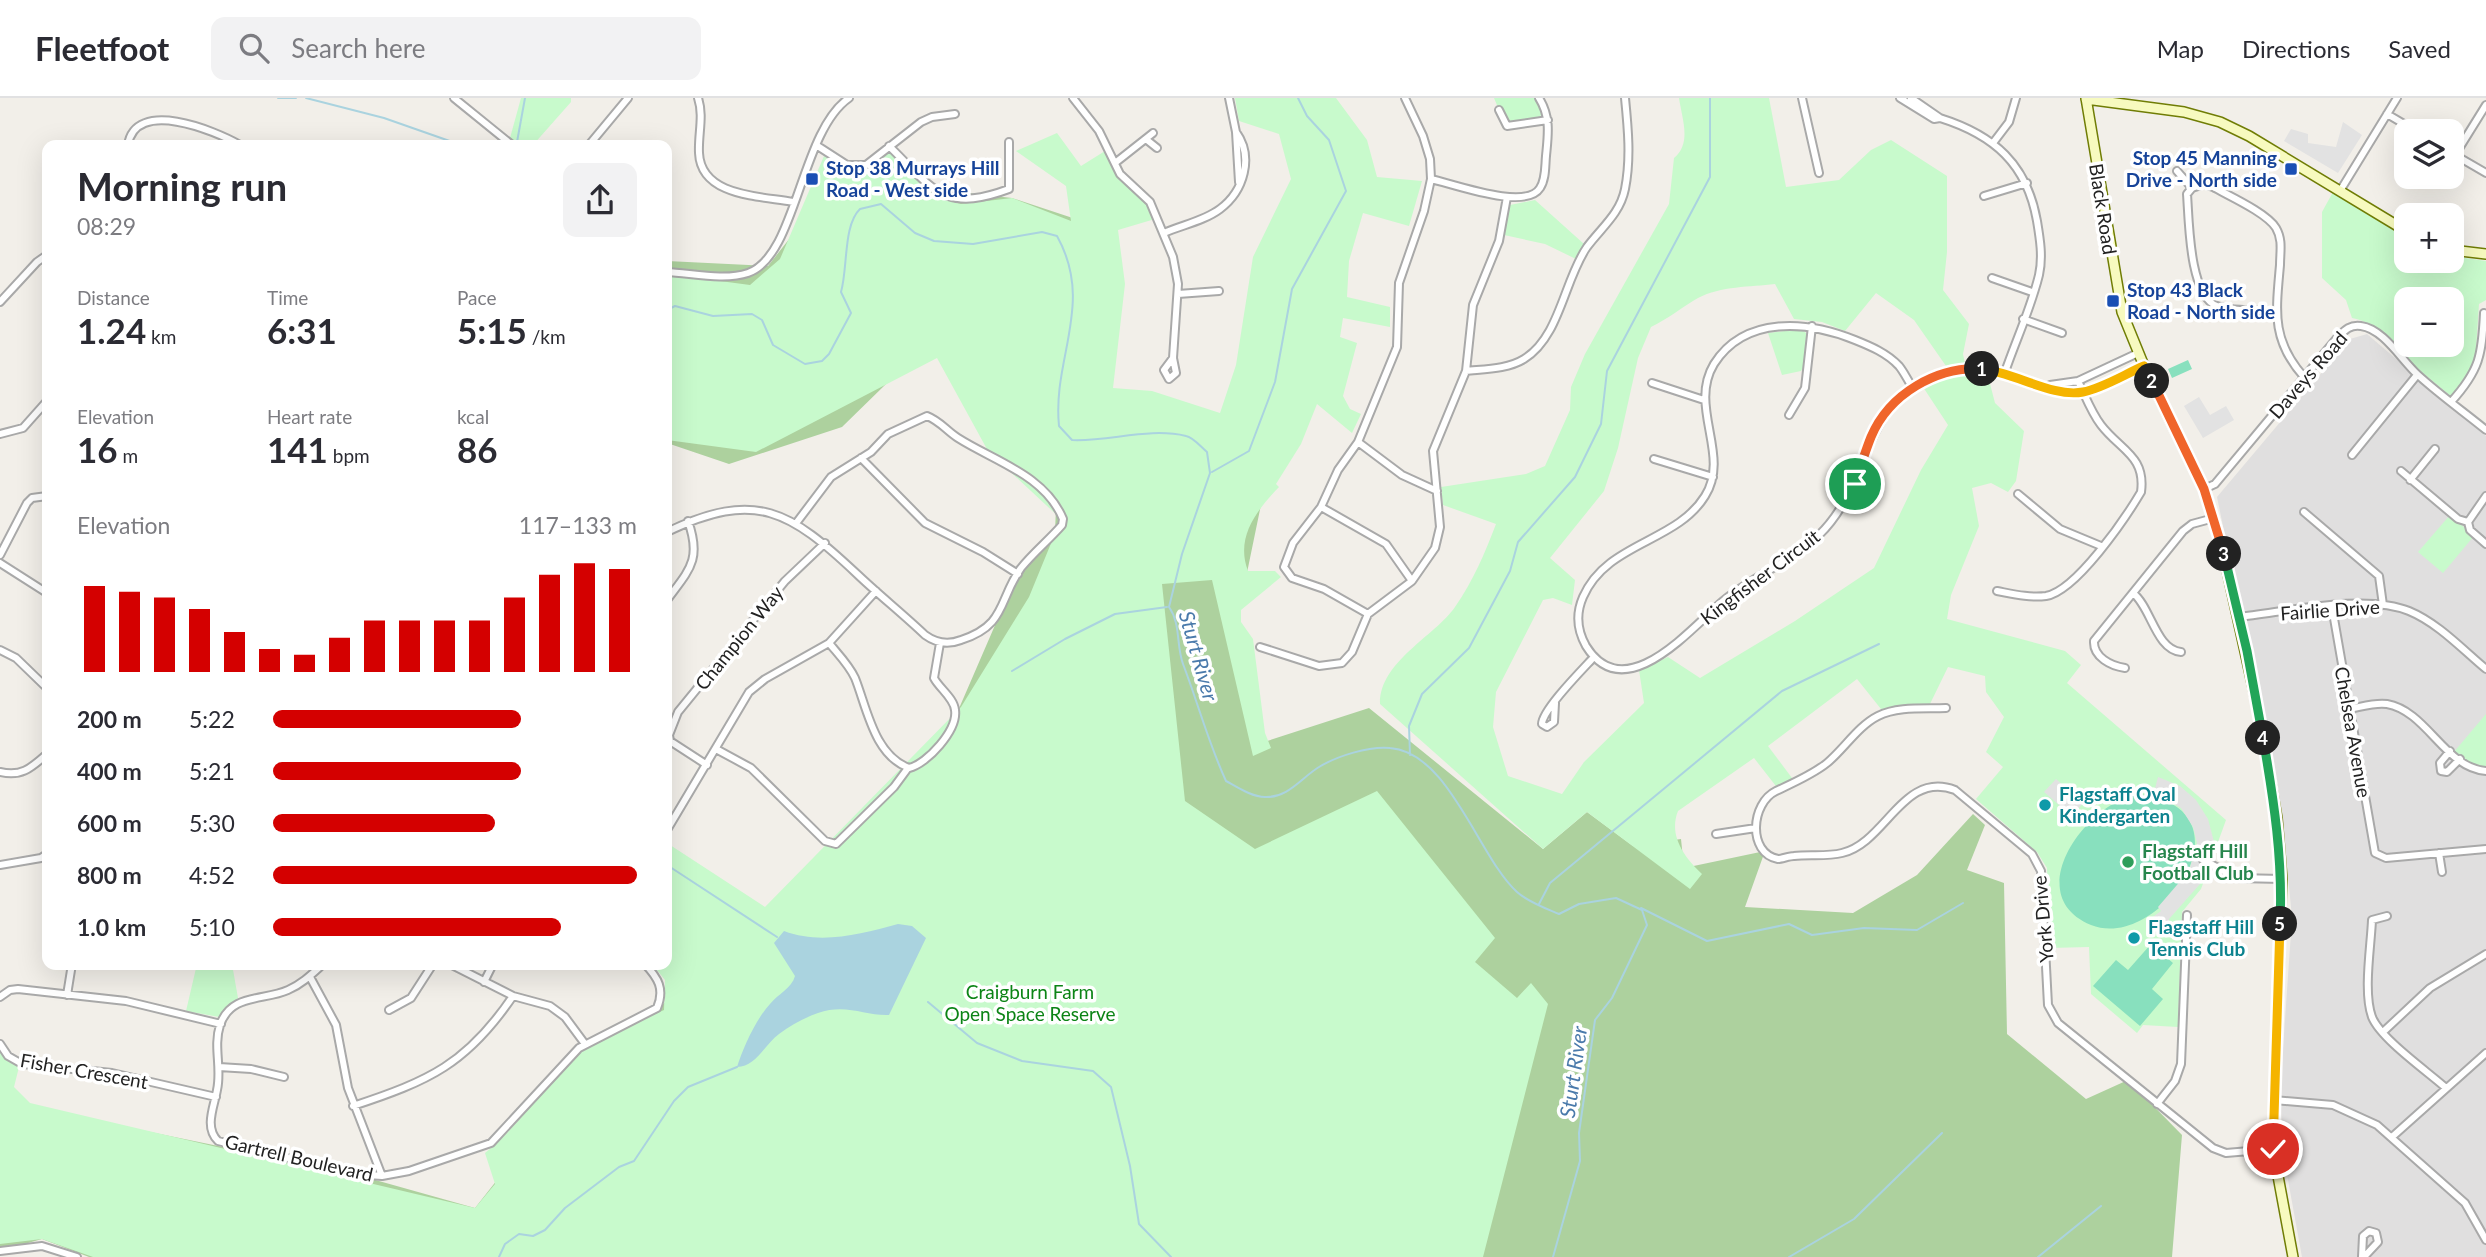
<!DOCTYPE html>
<html lang="en">
<head>
<meta charset="utf-8">
<style>
	body { margin:0; font-family:Lato,sans-serif; background:#f2f2f3; color:#2b2b33; height:100vh; display:flex; flex-direction:column; font-size:26px; white-space:nowrap }
	* { box-sizing:border-box; margin:0 }
	p { font-size:23px; color:#7c7c81 }
	.icon { flex:none; width:38px; height:38px; fill:none; stroke:currentColor; stroke-width:2; stroke-linecap:round; stroke-linejoin:round }
	.map { position:relative; flex:1; overflow:hidden }
	.side { position:absolute; left:42px; top:42px; width:630px; height:830px; display:flex; flex-direction:column; background:#fff; border-radius:14px; box-shadow:0 7px 28px #0002 }
	.side>* { flex:none }
	.tools { position:absolute; left:2394px; top:21px; display:grid; gap:14px }
	.tools a { display:grid; place-items:center; width:70px; height:70px; border-radius:14px; background:#fff; box-shadow:0 7px 28px #0002; font-size:35px }
	.pin { position:absolute; display:grid; place-items:center; width:60px; height:60px; color:#fff; margin:-30px; border:4px solid #fff; border-radius:50%; box-shadow:0 2px 7px #0007 }
	.km { position:absolute; width:35px; height:35px; margin:-18px; border-radius:50%; background:#222; color:#fff; font-size:19px; line-height:35px; text-align:center }
	.round { display:grid; place-items:center; flex:none; width:74px; height:74px; border-radius:14px; background:#f2f2f3 }
	.summary { display:flex; align-items:center; justify-content:space-between; height:119px; padding:0 35px }
	h1 { font-size:38px; font-weight:700; line-height:52px }
	.stats { display:grid; grid-template-columns:repeat(3,1fr); gap:10px; height:119px; padding:7px 35px }
	.stats div { display:grid; align-content:center }
	.stats b { font-size:35px; font-weight:700 }
	.stats small { font-size:19px; font-weight:400 }
	.stats p { font-size:19px }
	.chart { height:196px; padding:14px 35px }
	.chart p { display:flex; justify-content:space-between }
	.chart svg { width:100%; height:126px; margin-top:7px; stroke:#d40000; stroke-width:6 }
	ul { padding:0 35px; list-style:none; font-size:23px }
	li { display:grid; grid-template-columns:112px 84px 1fr; align-items:center; height:52px }
	li i { height:18px; border-radius:9px; background:#d40000 }
	header { display:flex; align-items:center; gap:42px; box-sizing:border-box; height:98px; padding:0 35px; background:#fff; border-bottom:2px solid #e1e1e2 }
	header strong { font-size:33px }
	nav { display:flex; gap:38px; margin-inline-start:auto; font-size:24px }
	.search { width:490px; height:63px; background:#f2f2f3; display:flex; align-items:center; gap:18px; box-sizing:border-box; padding:0 24px; border-radius:14px; color:#7c7c81; font-size:26px }
	.map>svg:first-child { display:block }
	.residential { fill:#e0dfdf }
	.forest { fill:#add19e }
	.park { fill:#c8facc; fill-rule:evenodd }
	.pitch { fill:#88e0be }
	.parking { fill:#e2e2e2 }
	.water { fill:#aad3df }
	.lines { fill:none; stroke-linecap:round; stroke-linejoin:round }
	.stream { stroke:#aad3df; stroke-width:2 }
	.street-casing { stroke:#a9a9a9; stroke-width:10 }
	.secondary-casing { stroke:#707d05; stroke-width:12 }
	.street { stroke:#fff; stroke-width:6 }
	.secondary { stroke:#f7fabf; stroke-width:9 }
	.split-1-casing { stroke:#fff; stroke-width:14 }
	.split-2-casing { stroke:#fff; stroke-width:14 }
	.split-3-casing { stroke:#fff; stroke-width:14 }
	.split-4-casing { stroke:#fff; stroke-width:14 }
	.split-5-casing { stroke:#fff; stroke-width:14 }
	.split-6-casing { stroke:#fff; stroke-width:14 }
	.split-1 { stroke:#f0652b; stroke-width:9 }
	.split-2 { stroke:#f5b400; stroke-width:9 }
	.split-3 { stroke:#f0652b; stroke-width:9 }
	.split-4 { stroke:#22a559; stroke-width:9 }
	.split-5 { stroke:#22a559; stroke-width:9 }
	.split-6 { stroke:#f5b400; stroke-width:9 }
	.transit-dot { fill:#1a4fb4; stroke:#fff; stroke-width:2.5 }
	.culture-dot { fill:#0f9aa8; stroke:#fff; stroke-width:2.5 }
	.leisure-dot { fill:#2e9e5b; stroke:#fff; stroke-width:2.5 }
	.labels { text-anchor:middle; stroke-width:7; stroke-linejoin:round; paint-order:stroke }
	.transit-label { font-size:19px; font-weight:bold; fill:#164399; stroke:#fff; text-anchor:start }
	.street-label { font-size:19px; fill:#222; stroke:#fff }
	.culture-label { font-size:19px; font-weight:bold; fill:#0d838f; stroke:#fff; text-anchor:start }
	.leisure-label { font-size:19px; font-weight:bold; fill:#27864d; stroke:#fff; text-anchor:start }
	.park-label { font-size:19px; fill:#0c8416; stroke:#fff }
	.water-label { font-size:21px; font-style:italic; fill:#4a7aab; stroke:#fff }
</style>
</head>
<body>
<header>
<strong>Fleetfoot</strong>
<div class="search"><svg class="icon" aria-label="search" viewBox="0 0 24 24"><circle cx="10" cy="10" r="6"/><path d="M15 15l6 6"/></svg>Search here</div>
<nav><a>Map</a><a>Directions</a><a>Saved</a></nav>
</header>
<div class="map">
<svg width="2486" height="1159" viewBox="0 0 2486 1159">
	<rect width="100%" height="100%" fill="#f2efe9"/>
	<path class="residential" d="M2367 236 2486 338V1159H2302L2284 1060 2280 994 2292 820 2282 715 2217 399 2350 241Z"/>
	<path class="forest" d="M837 80 1012 100 1106 131 1100 285 1263 397 1235 533 1258 646 1369 610 1543 751 1587 714 1633 748 1681 741 1684 770 1765 753 1745 809 1853 815 1917 777 1973 716 1985 727 1967 772 2004 785 2007 936 2086 1001 2128 982 2182 1037 2172 1159H89L42 1141 0 1153V991L14 1006 354 1076 475 1110 590 964 776 816 954 622 1015 481 1055 435 1056 409 928 245 842 329 729 366 667 345V163L768 168Z"/>
	<path class="park" d="M521 0H571V4L533 47H519L510 40Z
		M1235 0H1336L1367 42 1377 79 1422 83 1409 128 1363 115 1349 163 1347 199 1390 209V229L1343 220 1340 239 1357 245 1343 298 1350 311 1361 316 1352 335 1317 306 1301 346 1276 386 1279 389C1257 412 1235 439 1248 473H1275L1281 479 1241 512V524L1253 541 1265 635 1271 650 1253 658 1212 482 1162 486 1185 703 1255 751 1377 693 1495 840 1475 864 1517 900 1531 885 1548 906 1483 1159H93L42 1141 0 1146V952L7 962 19 969 14 989 30 1005 475 1110 495 1086 485 1055C519 1028 542 991 572 960 595 937 635 926 664 912L665 882 652 866H667V745L765 809 961 609 1029 499 1061 421 988 353 937 260 756 354 667 342V176L750 187 780 161 824 58C854 78 862 75 889 53L936 98 947 102 961 106 1012 100 1071 123 1066 88 1016 53 1057 35 1081 68 1105 53 1119 79 1148 107 1155 121 1118 132 1125 186 1113 290 1152 293 1220 315 1236 267 1253 159 1291 81 1279 36 1239 23Z
		M1494 0H1536L1543 14 1539 20 1505 26Z
		M1679 0H1769L1786 89 1839 82 1871 52 1891 42 1947 78V154L1943 192 1969 226 1963 256 1965 266 1946 268 1914 222 1876 195 1845 233 1822 224 1794 221 1775 186C1750 189 1721 188 1698 200 1682 209 1668 221 1651 229L1638 260 1618 350 1604 393 1550 460 1575 482 1572 507 1553 500 1543 502 1496 594 1493 629 1508 678 1562 696 1584 664 1644 605 1639 572 1668 559 1700 580 1795 523 1874 470 1921 372 1948 327 1923 289 1961 275 1988 278 1995 305 2024 333 2016 383 2008 394 1991 385 1972 390 1979 428 1951 497 1947 521 2065 553 2081 567 2067 585 2226 722 2201 791 2182 814 2178 929 2143 927 2137 935 2091 896 2089 849 2049 850 2047 770 2037 754 1976 701 2003 669 1986 654 2004 619 1986 594 1985 578 1948 569 1929 608 1881 611 1857 581 1768 648 1795 684 1779 692 1754 660 1678 713C1668 738 1685 760 1702 776L1690 791 1587 714 1543 751 1380 606C1379 564 1435 538 1455 509 1473 483 1485 455 1496 426L1443 407 1441 389 1526 376 1545 368 1570 312 1571 289 1585 256 1669 106 1674 60C1692 45 1682 21 1679 0Z
		M2333 94 2406 139V163H2452V158L2486 163V202L2479 206 2475 266 2452 299C2440 289 2428 280 2417 270 2396 251 2382 226 2352 220L2346 202 2322 180V114ZM2406 201H2452V247H2406Z
		M1535 102 1584 146 1576 161 1545 146 1504 137 1510 107Z
		M1802 231 1808 237 1804 269 1801 273 1782 277 1768 235Z
		M2450 417 2474 438 2443 475 2418 454Z
		M2486 616V673H2482L2453 655Z
		M197 866H232L238 900 219 919 186 913Z"/>
	<path class="pitch" d="M2188 262 2192 271 2172 280 2168 271Z
		M2138 696C2259 710 2160 855 2091 827 2019 797 2086 705 2138 696Z
		M2151 846 2173 865 2152 891 2163 901 2140 928 2093 888 2116 862 2128 872Z"/>
	<path class="parking" d="M2343 24 2362 37 2338 75 2284 43 2291 31 2308 36V45L2336 49Z
		M2199 299 2210 317 2226 308 2234 322 2203 340 2184 308Z
		M2158 679 2180 688 2196 702 2208 721 2214 744 2200 786 2169 821 2168 832 2157 837 2147 829V823L2161 813 2158 809 2189 773 2197 745 2193 729 2181 710 2154 694Z
		M2056 681 2083 705 2072 718 2044 694Z"/>
	<path class="water" d="M898 826 912 828 926 840 889 917C865 918 846 905 818 915 804 920 791 927 779 936 765 946 756 969 737 969 743 950 756 921 770 906 778 896 792 890 795 878L774 845 784 833C821 847 861 836 898 826Z"/>
	<g class="lines">
		<path class="stream" d="M278 0H296
			M306 0 384 20 461 47
			M517 44 525 0
			M667 212 675 208 713 218 752 216 762 222 773 247 805 266 822 263 829 256 851 215 841 194C848 170 843 127 860 111L881 106 915 135 934 143 973 146 1042 134 1057 138C1095 206 1052 260 1059 328L1072 342C1108 344 1149 329 1186 338 1193 339 1201 349 1207 354L1210 375 1182 456 1169 509C1181 526 1176 547 1183 566 1198 605 1208 644 1226 683 1237 689 1252 699 1265 699 1288 700 1301 680 1319 669 1337 658 1369 648 1390 650 1449 654 1479 760 1517 794 1528 804 1545 810 1559 816L1579 806 1616 800 1642 812 1647 827 1612 900 1595 922 1579 1035 1580 1063 1553 1159
			M1212 374 1249 353 1275 284 1292 191 1346 93 1329 42 1307 18 1298 0
			M1012 573 1065 541 1115 516 1167 509
			M1410 657 1409 628 1422 596 1469 550 1510 473 1518 444 1575 379 1601 326 1607 273 1710 79V0
			M667 767 777 839
			M1539 806 1550 785 1782 593 1879 546
			M1641 810 1707 843 1789 826 1812 837 1864 830 1917 832 1963 805
			M928 904 977 945 1022 963 1093 973 1111 989 1130 1068 1139 1126 1171 1159
			M499 1159 505 1146 519 1136 533 1138 545 1132 565 1110 619 1069 634 1063 674 1003 688 989 737 969
			M1789 1159 1854 1121 1942 1035
			M2038 1159 2101 1108"/>
		<g class="street-casing">
			<path id="street" d="M454 0 512 47
				M698 0C704 18 698 36 699 55 701 99 761 98 793 104
				M1073 0 1099 33 1120 76 1150 104 1173 159 1178 186 1173 260 1176 275 1169 281 1164 272 1173 260
				M1229 0 1236 34 1239 84
				M1802 0 1819 75
				M1900 0 1934 21 1940 20C1994 37 2027 66 2037 123 2040 141 2043 159 2039 177 2031 210 2016 242 2005 274
				M1911 0 1940 20
				M1499 12 1507 28 1548 22
				M2387 16 2416 33
				M1147 42 1157 50
				M1993 45 2009 24 2016 0
				M128 47C135 0 214 32 240 47
				M589 47 628 0
				M816 47 847 67H866L921 24 932 19 955 16
				M889 48C934 92 944 115 1009 91V44
				M2455 57 2486 7
				M2455 57 2486 75
				M1115 65 1153 35
				M2177 73 2192 90
				M1431 81C1454 86 1526 113 1540 90 1546 81 1545 68 1546 58 1548 37 1551 19 1539 0
				M2340 93 2397 0
				M1984 98 2027 85
				M1164 135C1182 127 1204 123 1220 111 1244 93 1254 59 1236 34
				M667 174C691 175 724 183 748 175 797 158 800 34 849 0
				M1992 180 2032 194
				M1178 196 1219 193
				M0 204 37 164 47 157
				M2276 213C2258 212 2234 214 2217 208 2189 198 2189 122 2187 96L2192 90 2204 86 2213 89C2229 98 2267 115 2276 130 2283 142 2280 154 2280 167 2276 213 2271 242 2304 279
				M2023 221 2062 235
				M1466 273C1485 271 1508 271 1524 261 1560 239 1564 182 1587 149 1601 130 1620 116 1625 91 1631 61 1628 30 1625 0
				M1652 285 1704 302
				M2050 287 2078 283 2138 255
				M1913 290C1908 283 1904 274 1899 268 1887 255 1870 248 1855 242 1808 223 1745 217 1714 266 1688 309 1731 357 1705 398 1676 445 1607 444 1583 499 1576 515 1577 532 1586 548 1625 611 1692 529 1723 503 1753 478 1791 464 1819 437 1876 382 1857 296 1952 272 2000 261 2046 302 2084 293 2104 288 2125 276 2144 268
				M2451 304C2480 272 2482 257 2484 215
				M1789 317 1805 290 1812 228
				M0 336 23 330 47 303
				M1358 344 1402 377 1437 393
				M2352 357 2417 277
				M861 360 925 425 983 454 1018 476
				M1654 361 1713 379
				M2401 373 2458 421 2468 424
				M2410 382 2435 351
				M2204 391 2215 386 2337 240C2344 233 2350 226 2361 228 2384 231 2402 263 2418 277 2440 297 2464 314 2486 332
				M2018 396 2060 431 2101 448
				M2486 398 2468 424 2470 432 2486 446
				M1321 409 1386 446 1412 483
				M2304 414 2379 478 2383 507
				M667 434C756 391 790 413 857 476 879 497 903 516 925 537 936 545 948 547 961 542 1007 527 998 502 1021 470 1033 455 1049 442 1062 427L1063 421C1045 377 994 363 958 340 947 333 940 323 927 318L888 336 871 354 831 379 797 424
				M0 457 27 405 32 400 47 398
				M0 465 47 495
				M1997 493C2013 496 2029 500 2046 498 2076 493 2125 421 2141 394 2146 358 2120 352 2101 327 2091 314 2085 297 2078 283
				M2133 495C2151 509 2156 552 2181 554
				M667 502C689 472 702 462 688 423
				M2332 509 2375 755 2386 760 2486 751
				M1368 516 1324 491 1292 480 1284 469 1293 445 1321 409 1338 372 1358 344 1397 249 1399 185 1424 113 1431 81 1430 61 1423 38 1405 0
				M2238 519C2286 514 2365 495 2409 513 2438 525 2462 551 2486 571
				M829 545C838 556 849 567 855 580 867 610 874 657 909 670 927 666 958 632 955 612 954 600 939 590 934 580L940 545
				M1260 549 1319 568 1342 565 1352 554 1368 516 1412 483 1435 450 1440 429 1433 353 1466 273 1473 207 1499 143 1507 99
				M0 552 16 560 47 590
				M2125 570C2111 568 2093 559 2094 543L2183 433 2192 426 2214 420
				M1555 605 1554 624 1547 629 1542 626C1542 612 1583 571 1594 559
				M1946 610C1925 611 1898 608 1878 618 1858 628 1844 651 1827 665 1812 677 1793 685 1776 693 1751 705 1747 755 1778 761 1782 761 1789 758 1794 758 1809 756 1826 759 1842 755 1886 745 1903 672 1955 692L2032 756 2041 773 2048 907 2058 925 2213 1050 2226 1055 2273 1051
				M2349 611C2361 609 2375 604 2387 606 2427 613 2445 670 2486 673
				M716 651 751 670 825 743 836 746 894 689 908 670
				M2450 653 2440 665 2441 673 2447 674 2460 661
				M707 667 670 643 669 637 678 614 785 483 825 445
				M0 674C22 679 31 670 47 656
				M667 732 749 594 765 581 829 545 876 493
				M1716 736 1756 730
				M2439 755 2442 774
				M2203 762 2237 780 2282 781
				M0 767 41 760 47 756
				M2387 818 2372 822C2371 848 2363 894 2372 919 2381 941 2427 973 2446 990
				M323 866C312 876 302 886 288 892 264 903 231 895 220 927 213 949 222 970 217 992 214 1009 204 1029 218 1043L354 1076 382 1078 409 1073 491 1045 579 950 657 910C665 891 658 880 645 866
				M450 866 513 898 550 908 565 919 585 946
				M310 879 336 927 348 990 382 1078
				M484 884 493 866
				M67 897 72 866
				M0 899 10 892 18 891 126 903 221 926
				M389 912 411 900 433 866
				M2383 934 2430 890 2486 856
				M0 946 8 958 22 966 112 975 216 999
				M219 969 251 971 284 979
				M2274 1002 2333 1007 2377 1027 2465 1105 2486 1142
				M2157 1006 2175 983 2181 966 2187 817
				M353 1008C429 983 467 966 513 898
				M2392 1039 2486 955
				M0 1153 42 1148 77 1159
				M2362 1159 2363 1138 2369 1133 2376 1135 2378 1144 2364 1159"/>
		</g>
		<g class="secondary-casing">
			<path id="secondary" d="M2086 0 2122 214 2144 268 2204 391 2221 445 2258 612 2277 720 2282 781 2273 1051 2293 1159
				M2086 1 2184 14 2220 24 2249 38 2406 133
				M2452 152 2486 156"/>
		</g>
		<use href="#street" class="street"/>
		<use href="#secondary" class="secondary"/>
	</g>
	<g class="lines">
		<g class="split-1-casing">
			<path id="split-1" d="M1855 386C1860 370 1865 354 1871 339 1889 296 1937 268 1982 271"/>
		</g>
		<g class="split-2-casing">
			<path id="split-2" d="M1982 271C2014 274 2053 300 2083 294 2103 290 2125 276 2144 268L2152 283"/>
		</g>
		<g class="split-3-casing">
			<path id="split-3" d="M2152 283 2204 391 2224 456"/>
		</g>
		<g class="split-4-casing">
			<path id="split-4" d="M2224 456 2247 553 2263 640"/>
		</g>
		<g class="split-5-casing">
			<path id="split-5" d="M2263 640C2274 703 2283 762 2280 826"/>
		</g>
		<g class="split-6-casing">
			<path id="split-6" d="M2273 1051 2280 826"/>
		</g>
		<use href="#split-1" class="split-1"/>
		<use href="#split-2" class="split-2"/>
		<use href="#split-3" class="split-3"/>
		<use href="#split-4" class="split-4"/>
		<use href="#split-5" class="split-5"/>
		<use href="#split-6" class="split-6"/>
	</g>
	<g class="transit-dot">
		<rect x="2284" y="64" width="14" height="14" rx="3.5"/>
		<rect x="805" y="74" width="14" height="14" rx="3.5"/>
		<rect x="2106" y="196" width="14" height="14" rx="3.5"/>
	</g>
	<g class="culture-dot">
		<circle cx="2045" cy="707" r="7"/>
		<circle cx="2134" cy="840" r="7"/>
	</g>
	<circle class="leisure-dot" cx="2128" cy="764" r="7"/>
	<g class="labels">
		<g class="transit-label">
			<text x="2277" y="67" text-anchor="end">Stop 45 Manning<tspan x="2277" dy="22">Drive - North side</tspan></text>
			<text x="826" y="77">Stop 38 Murrays Hill<tspan x="826" dy="22">Road - West side</tspan></text>
			<text x="2127" y="199">Stop 43 Black<tspan x="2127" dy="22">Road - North side</tspan></text>
		</g>
		<g class="street-label">
			<text transform="translate(2103 111) rotate(81)" y="7">Black Road</text>
			<text transform="translate(2308 277) rotate(-49)" y="7">Daveys Road</text>
			<text transform="translate(1760 479) rotate(-37)" y="7">Kingfisher Circuit</text>
			<text transform="translate(2330 512) rotate(-4)" y="7">Fairlie Drive</text>
			<text transform="translate(739 540) rotate(-51)" y="7">Champion Way</text>
			<text transform="translate(2353 634) rotate(80)" y="7">Chelsea Avenue</text>
			<text transform="translate(2043 821) rotate(-95)" y="7">York Drive</text>
			<text transform="translate(84 973) rotate(10)" y="7">Fisher Crescent</text>
			<text transform="translate(299 1060) rotate(13)" y="7">Gartrell Boulevard</text>
		</g>
		<g class="culture-label">
			<text x="2059" y="703">Flagstaff Oval<tspan x="2059" dy="22">Kindergarten</tspan></text>
			<text x="2148" y="836">Flagstaff Hill<tspan x="2148" dy="22">Tennis Club</tspan></text>
		</g>
		<g class="leisure-label">
			<text x="2142" y="760">Flagstaff Hill<tspan x="2142" dy="22">Football Club</tspan></text>
		</g>
		<g class="park-label">
			<text x="1030" y="901">Craigburn Farm<tspan x="1030" dy="22">Open Space Reserve</tspan></text>
		</g>
		<g class="water-label">
			<text transform="translate(1198 558) rotate(74)" y="7">Sturt River</text>
			<text transform="translate(1574 974) rotate(-82)" y="7">Sturt River</text>
		</g>
	</g>
</svg>
<div class="tools">
<a><svg class="icon" aria-label="layers" viewBox="0 0 24 24"><path d="M12 4l9 5-9 5-9-5zM3 14l9 5 9-5"/></svg></a>
<a>+</a>
<a>−</a>
</div>
<div class="pin" style="left:1855px;top:386px;background:#1e9e55"><svg class="icon" aria-label="arrive" viewBox="0 0 24 24"><path d="M6 21V4h12l-3 4 3 4H6"/></svg></div>
<div class="pin" style="left:2273px;top:1051px;background:#d93025"><svg class="icon" aria-label="check" viewBox="0 0 24 24"><path d="M5 12l5 5 9-10"/></svg></div>
<b class="km" style="left:1982px;top:271px">1</b>
<b class="km" style="left:2152px;top:283px">2</b>
<b class="km" style="left:2224px;top:456px">3</b>
<b class="km" style="left:2263px;top:640px">4</b>
<b class="km" style="left:2280px;top:826px">5</b>
<section class="side">
<div class="summary"><div><h1>Morning run</h1><p>08:29</p></div><a class="round"><svg class="icon" aria-label="share" viewBox="0 0 24 24"><path d="M12 15V3M7 8l5-5 5 5M5 13v7h14v-7"/></svg></a></div>
<div class="stats">
<div><p>Distance</p><b>1.24<small> km</small></b></div>
<div><p>Time</p><b>6:31</b></div>
<div><p>Pace</p><b>5:15<small> /km</small></b></div>
</div>
<div class="stats">
<div><p>Elevation</p><b>16<small> m</small></b></div>
<div><p>Heart rate</p><b>141<small> bpm</small></b></div>
<div><p>kcal</p><b>86</b></div>
</div>
<div class="chart"><p><span>Elevation</span>117–133 m</p>
<svg viewBox="0 0 160 44" preserveAspectRatio="none"><path d="M5 44V14M15 44V16M25 44V18M35 44V22M45 44V30M55 44V36M65 44V38M75 44V32M85 44V26M95 44V26M105 44V26M115 44V26M125 44V18M135 44V10M145 44V6M155 44V8"/></svg>
</div>
<ul>
<li><b>200 m</b>5:22<i style="width:68%"></i></li>
<li><b>400 m</b>5:21<i style="width:68%"></i></li>
<li><b>600 m</b>5:30<i style="width:61%"></i></li>
<li><b>800 m</b>4:52<i style="width:100%"></i></li>
<li><b>1.0 km</b>5:10<i style="width:79%"></i></li>
</ul>
</section>
</div>
</body>
</html>
